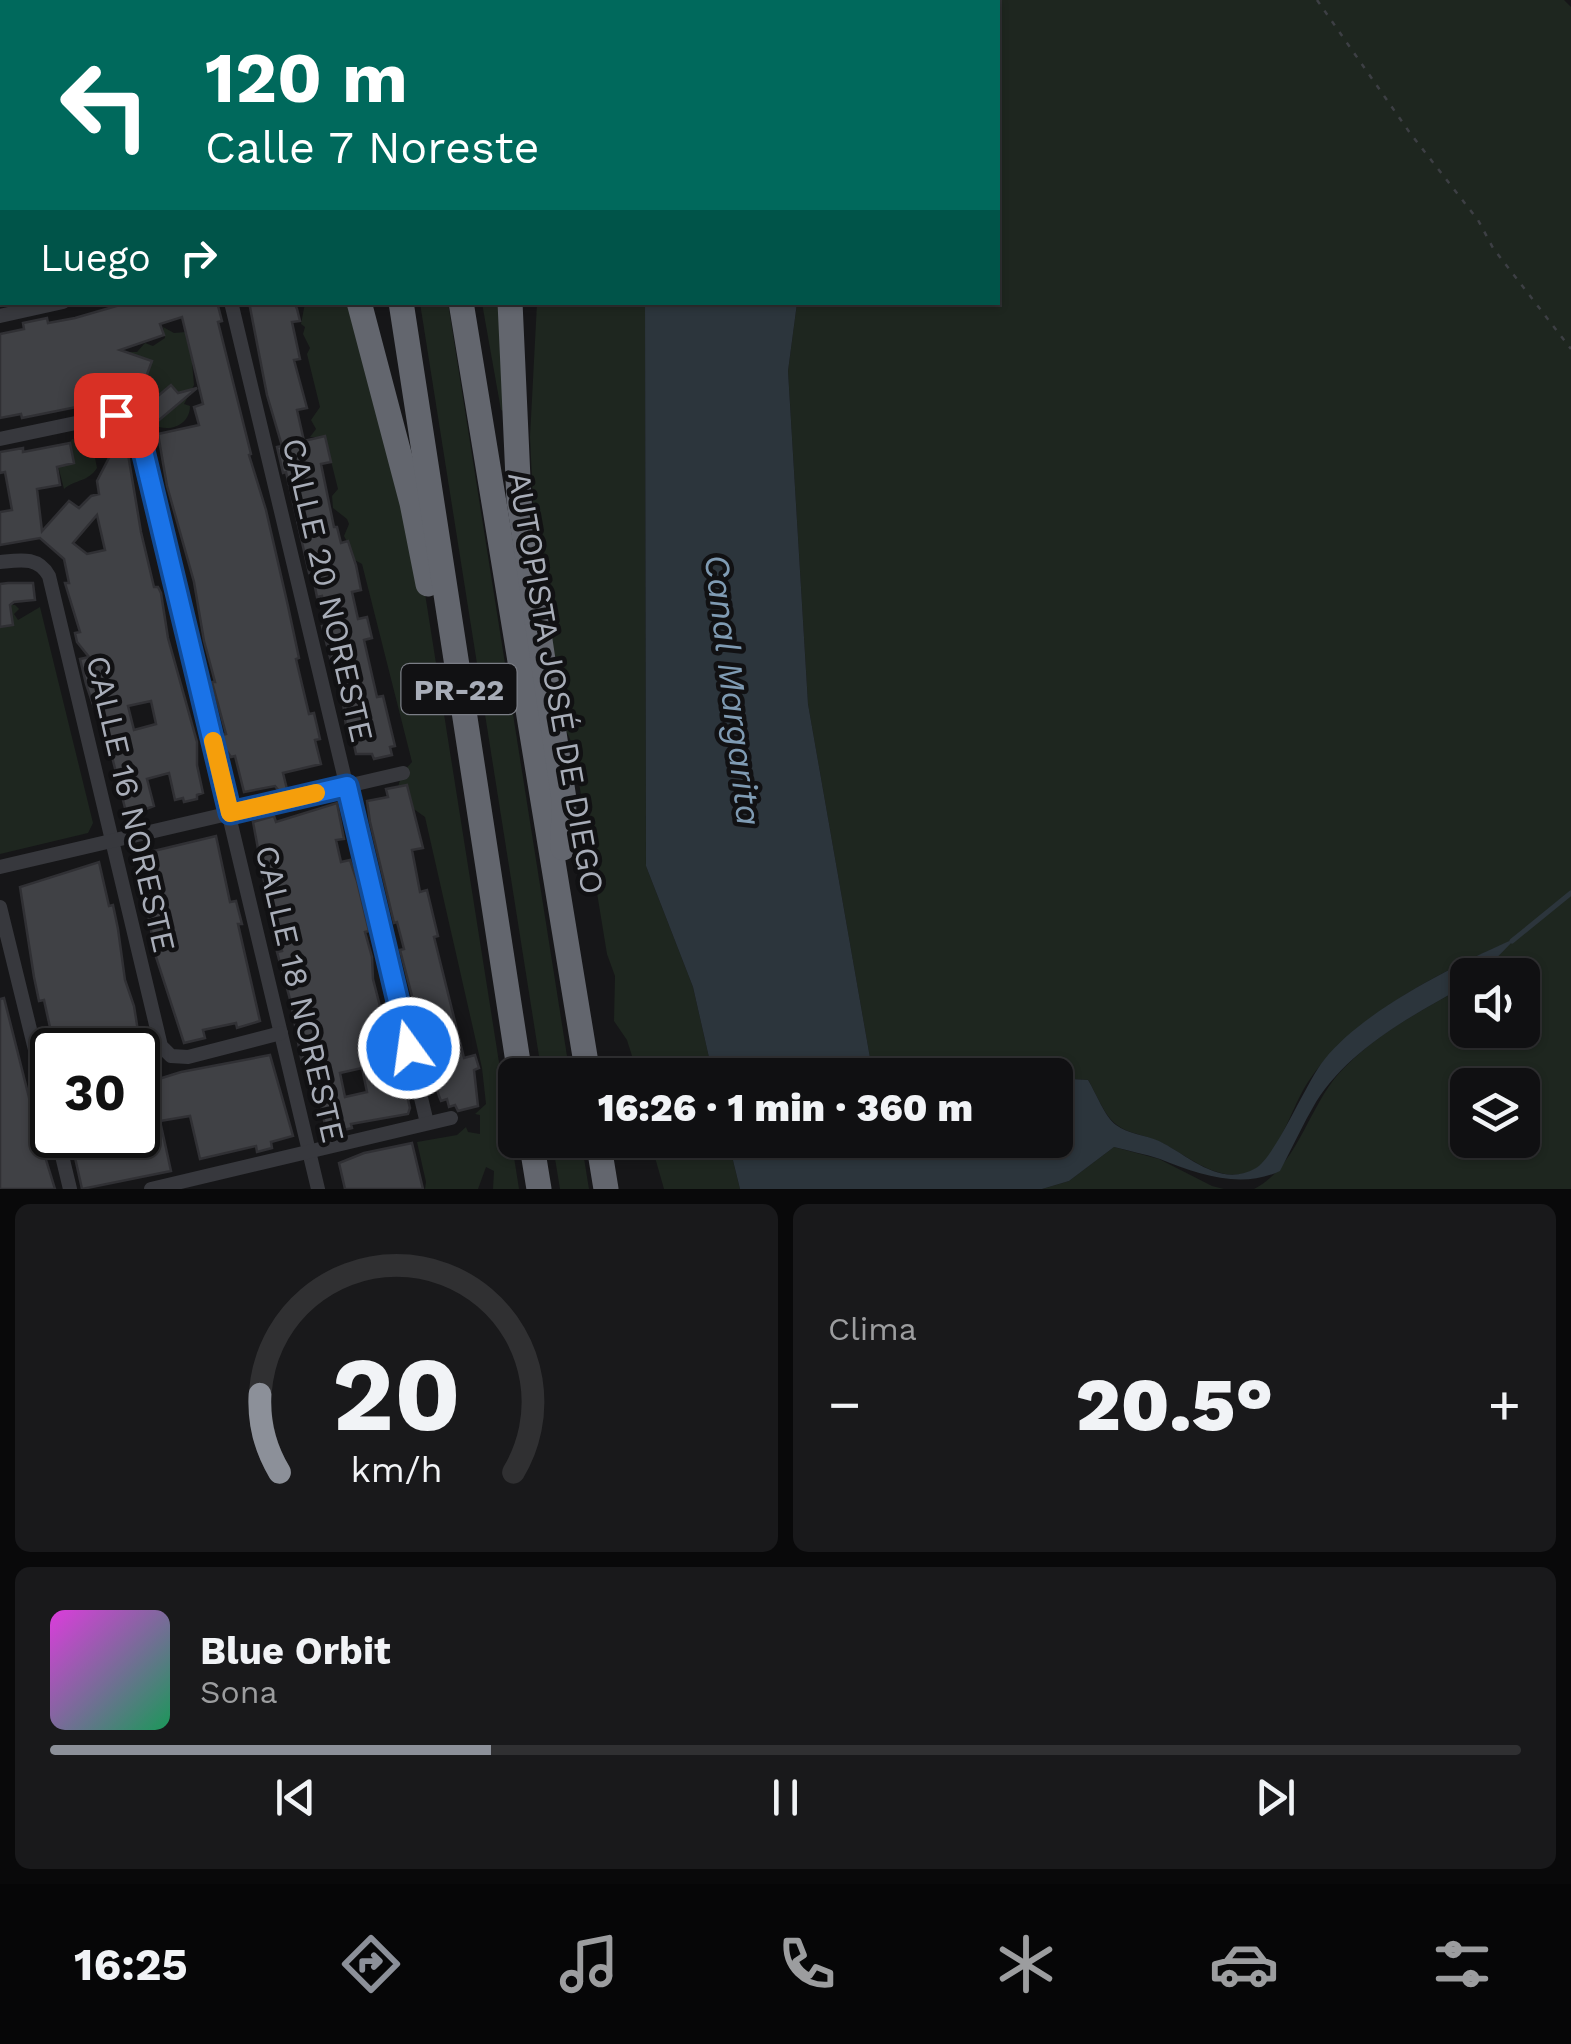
<!DOCTYPE html>
<html lang="es">
<head>
<meta charset="utf-8">
<style>
	body { margin:0; font-family:"Work Sans",sans-serif; background:#19191b; color:#f1f3f6; height:100vh; display:flex; flex-direction:column; font-size:38px; white-space:nowrap }
	* { box-sizing:border-box; margin:0 }
	p { font-size:32px; color:#9c9d9f }
	.icon { flex:none; width:55px; height:55px; fill:none; stroke:currentColor; stroke-width:2; stroke-linecap:round; stroke-linejoin:round }
	.map { position:relative; height:1189px; overflow:hidden }
	.sheet { display:flex; flex-direction:column; gap:15px; padding:15px; background:#09090a; flex:1 }
	.sheet>* { flex:none }
	.top-card { position:absolute; left:0px; top:0px; width:1000px; height:305px; box-shadow:0 2px 8px #0004,0 0 0 2px #303032; background:#00695c; color:#fff; overflow:hidden }
	.buttons { position:absolute; left:1450px; top:958px; display:grid; gap:20px }
	.buttons a { display:grid; place-items:center; width:90px; height:90px; border-radius:15px; background:#101012; box-shadow:0 2px 8px #0004,0 0 0 2px #303032; font-size:50px }
	.speed { position:absolute; left:30px; top:1028px; display:flex; gap:20px; font-size:50px; font-weight:700; text-align:center }
	.speed>* { display:grid; place-content:center; width:130px; height:130px; border-radius:50%; background:#101012; box-shadow:0 2px 8px #0004,0 0 0 2px #303032; line-height:1 }
	.speed .limit { border:5px solid #111; border-radius:15px; background:#fff; color:#111 }
	.pin { position:absolute; display:grid; place-items:center; width:85px; height:85px; color:#fff; margin:-42px; border-radius:20px; box-shadow:0 5px 15px #0006 }
	.me { position:absolute; width:110px; margin:-55px; rotate:346deg; stroke-linejoin:round; filter:drop-shadow(0 0 8px #0008) }
	.turn { display:flex; align-items:center; gap:35px; height:210px; padding:0 40px; font-size:45px }
	.turn .icon { width:130px; height:130px; stroke-width:2.5 }
	.turn b { display:block; font-size:70px; line-height:85px }
	.then { display:flex; align-items:center; height:95px; padding:0 40px; background:#0003; gap:20px; font-size:38px }
	.big { font-size:75px; font-weight:800; line-height:1.1 }
	.sheet .card { flex:1; display:flex; flex-direction:column; justify-content:center; gap:15px; min-width:0; padding:0 35px; border-radius:15px; background:#19191b }
	.sheet .dial { align-items:center; gap:0 }
	.dial svg { height:260px; overflow:visible; fill:none; stroke:#303032; stroke-width:7; stroke-linecap:round; text-anchor:middle }
	.dial text { fill:#f1f3f6; stroke:none }
	.song { display:flex; align-items:center; gap:30px }
	.cover { width:120px; height:120px; border-radius:15px; background:linear-gradient(135deg,hsl(300 70% 55%),hsl(150 70% 35%)) }
	.played { height:10px; border-radius:5px; background:linear-gradient(90deg,#8c9099 30%,#303032 30%) }
	.keys { display:flex; justify-content:space-around; direction:ltr }
	.heat { display:flex; justify-content:space-between; align-items:center; font-size:55px; direction:ltr }
	.sheet .tiles { flex:1; display:grid; gap:15px; grid-template-columns:1fr 1fr }
	.card:last-child { grid-column:span 2 }
	.trip { position:absolute; left:498px; top:1058px; width:575px; height:100px; border-radius:15px; background:#101012; box-shadow:0 2px 8px #0004,0 0 0 2px #303032; font-weight:800; line-height:100px; text-align:center }
	.tab-bar { display:flex; height:160px; justify-content:space-around; align-items:center; background:#060607; color:#9c9d9f }
	.tab-bar .icon { width:70px; height:70px }
	.tab-bar .selected { color:#8c9099 }
	.tab-bar b { font-size:45px; color:#f1f3f6 }
	.map>svg:first-child { display:block }
</style>
</head>
<body>
<div class="map">
<svg width="1571" height="1189" viewBox="0 0 1571 1189">
	<rect width="100%" height="100%" fill="#161618"/>
	<g fill="#1e261f" fill-rule="evenodd">
		<path d="M 840,0 L 1564,0 L 1571,7 L 1571,1189 L 1254,1189 C 1300,1165 1308,1103 1345,1067 C 1379,1032 1426,1008 1467,985 L 1468,1030 L 1522,1030 L 1522,975 L 1480,975 L 1513,940 C 1443,970 1350,1017 1308,1082 C 1292,1106 1280,1152 1257,1168 C 1223,1189 1188,1155 1160,1142 C 1147,1135 1128,1134 1117,1125 C 1105,1117 1096,1093 1088,1080 L 1055,1078 L 1055,1075 L 965,1072 L 961,1075 L 873,1075 L 808,704 L 788,371 L 797,303 L 998,302 L 998,2 L 840,2 ZM 1468,1085 L 1522,1085 L 1522,1140 L 1468,1140 Z"/>
		<polygon points="305,303 353,303 423,581 519,1189 493,1189 494,1171 486,1167 478,1189 425,1189 426,1182 417,1142 457,1135 466,1127 468,1132 480,1134 480,1115 475,1114 486,1104 482,1068 425,817 411,807 407,785 398,787 402,773 412,762 362,564 353,559 353,553 344,536 349,524 347,519 333,508 332,496 338,489 325,437 310,437 316,429 311,420 320,407 307,354 310,348 303,334 305,327 301,324"/>
		<polygon points="420,303 448,303 570,1075 542,1075"/>
		<polygon points="482,303 504,303 508,413 501,410"/>
		<polygon points="537,303 645,303 646,866 693,987 713,1075 638,1075 627,1040 614,1021 615,976 607,954 573,746 566,730 534,522 530,437"/>
		<path d="M 163,327 L 174,333 L 186,332 L 191,357 L 199,361 L 192,363 L 194,385 L 184,404 L 190,406 C 190,423 174,431 159,427 L 158,421 L 183,399 L 171,385 L 149,401 L 146,397 L 152,379 L 146,377 L 152,361 L 120,352 L 137,352 L 145,343 L 153,346 L 165,338 Z"/>
		<path d="M 72,439 L 81,440 L 87,452 L 95,458 L 97,468 C 88,482 76,479 64,489 L 55,454 L 59,466 L 73,463 L 70,443 Z"/>
		<polygon points="10,605 15,605 19,609 14,614 18,620 40,607 93,823 88,833 0,854 0,627 12,625"/>
		<polygon points="552,1140 581,1140 589,1189 560,1189"/>
		<polygon points="650,1140 728,1140 740,1189 664,1189"/>
		<polygon points="1114,1147 1159,1159 1212,1186 1224,1189 1042,1189 1069,1181"/>
	</g>
	<g fill="#2c353c">
		<polygon points="645,303 797,303 788,371 808,704 873,1075 713,1075 693,987 646,866"/>
		<path d="M 1516,938 L 1480,975 L 1468,975 L 1467,985 C 1413,1015 1350,1048 1316,1102 C 1303,1124 1292,1148 1280,1171 C 1241,1189 1200,1175 1160,1159 C 1145,1154 1129,1151 1114,1147 L 1069,1181 L 1042,1189 L 740,1189 L 728,1140 L 1055,1140 L 1055,1078 L 1088,1080 C 1096,1093 1105,1117 1116,1125 C 1128,1134 1146,1135 1159,1141 C 1188,1155 1221,1189 1256,1168 C 1276,1156 1305,1084 1324,1060 C 1363,1010 1459,963 1516,938 Z"/>
	</g>
	<g fill="none" stroke-linecap="round" stroke-linejoin="round">
		<polyline stroke="#2c353c" stroke-width="5" points="1512,941 1571,893"/>
	</g>
	<g fill="#404145" stroke="#303034" stroke-width="2.5" fill-rule="evenodd">
		<polygon points="130,302 217,302 222,321 218,322 251,454 249,455 266,510 288,606 299,658 296,659 309,714 314,713 320,739 315,740 321,764 283,773 287,789 279,791 275,786 244,792 235,756 231,757 226,750 222,735 226,734 212,682 215,682 204,641 194,582 167,486 158,434 199,425 194,407 203,404 182,317 160,324 164,335 120,350 152,361 146,377 152,379 141,402 126,397 22,418 21,414 0,418 0,334 24,329 23,323 47,318 48,323 75,318"/>
		<polygon points="249,302 294,302 297,309 300,321 292,322 300,359 294,360 307,408 297,410 304,441 325,436 331,462 321,464 334,527 337,527 341,543 348,541 356,565 361,590 352,592 358,619 367,617 372,638 364,640 377,697 383,696 395,746 390,747 392,755 374,759 372,754 356,754 350,725 346,726 339,672 334,673 322,626 328,625 322,596 317,597 312,572 309,573 286,472 283,473 277,447 282,446 267,395"/>
		<polygon points="171,385 178,393 197,388 158,421 146,406"/>
		<path d="M 70,443 L 74,463 L 57,467 L 60,485 L 37,489 L 42,531 L 69,501 L 79,508 L 91,496 L 99,494 L 97,481 L 112,452 L 127,448 L 141,532 L 154,587 L 158,587 L 161,593 L 168,638 L 197,742 L 197,765 L 203,793 L 197,795 L 197,799 L 184,802 L 183,798 L 175,800 L 169,773 L 147,779 L 154,806 L 133,814 L 132,810 L 126,812 L 106,733 L 103,734 L 86,684 L 80,659 L 89,657 L 77,642 L 75,633 L 80,632 L 65,583 L 69,583 L 64,559 L 40,538 L 0,545 L 0,512 L 12,510 L 5,472 L 0,473 L 0,452 L 23,448 L 23,452 ZM 97,515 L 105,550 L 87,554 L 73,543 ZM 151,701 L 156,724 L 134,730 L 128,706 Z"/>
		<polygon points="8,583 33,583 35,600 14,602 10,605 13,625 0,627 0,584"/>
		<polygon points="407,785 423,848 412,850 420,892 427,890 438,936 434,937 464,1058 475,1055 479,1068 474,1070 478,1106 458,1111 455,1105 449,1107 447,1099 441,1101 439,1096 420,1027 424,1025 418,999 413,1000 400,950 404,949 397,922 394,923 370,822 367,801 388,797 386,789"/>
		<path d="M 337,803 L 344,839 L 336,840 L 341,862 L 350,860 L 357,881 L 369,931 L 365,932 L 372,957 L 373,979 L 381,1010 L 385,1009 L 390,1033 L 387,1034 L 397,1077 L 402,1075 L 410,1108 L 408,1114 L 351,1124 L 352,1128 L 327,1134 L 315,1079 L 306,1081 L 300,1053 L 291,1003 L 277,952 L 282,951 L 267,897 L 253,822 L 274,816 L 276,822 ZM 362,1068 L 367,1092 L 345,1097 L 340,1073 Z"/>
		<polygon points="216,836 230,902 236,901 242,924 238,924 260,1021 237,1028 236,1023 203,1030 205,1038 184,1043 156,957 137,855"/>
		<polygon points="99,862 109,906 113,905 118,929 125,980 134,1006 141,1050 55,1050 44,1000 39,1001 34,977 20,887"/>
		<polygon points="4,998 39,1137 55,1189 0,1189 0,999"/>
		<polygon points="138,1050 160,1064 149,1082 181,1072 270,1055 293,1136 271,1142 272,1148 257,1152 256,1146 200,1159 190,1116 160,1121 171,1171 82,1189 70,1135 138,1135"/>
		<polygon points="412,1143 423,1189 345,1189 339,1163 364,1153"/>
	</g>
	<g fill="none" stroke-linecap="round" stroke-linejoin="round">
		<polyline stroke="#3d3f44" stroke-width="2.5" stroke-dasharray="5 8" stroke-linecap="butt" points="1317,0 1410,133 1478,220 1493,248 1571,349"/>
		<g stroke="#37383d" stroke-width="14">
			<polyline points="70,2 77,0"/>
			<polyline points="0,24 2,23"/>
			<polyline points="231,302 427,1123"/>
			<polyline points="0,316 63,302"/>
			<polyline points="0,439 109,416 125,418 137,430 318,1189"/>
			<path d="M 0,562 C 20,560 38,556 49,576 L 161,1046 L 171,1056 L 188,1057 L 281,1033"/>
			<polyline points="0,867 403,773"/>
			<polyline points="0,907 52,1119"/>
			<polyline points="57,1135 70,1189"/>
			<polyline points="151,1189 451,1118"/>
		</g>
		<g stroke="#45474d" stroke-width="20">
			<polyline points="0,153 2,152"/>
			<polyline points="0,185 2,185"/>
		</g>
		<g stroke="#63666e" stroke-width="25">
			<polyline points="280,0 280,2"/>
			<polyline points="377,2 377,0"/>
			<polyline points="437,2 437,0"/>
			<polyline points="523,2 523,0"/>
			<polyline points="359,302 412,503 428,584"/>
			<polyline points="401,302 520,1075"/>
			<polyline points="461,302 588,1075"/>
			<polyline points="510,302 519,501 564,799 563,848"/>
			<polyline points="531,1140 539,1189"/>
			<polyline points="598,1140 606,1189"/>
		</g>
	</g>
	<g fill="none" stroke-linecap="round" stroke-linejoin="round">
		<g stroke="#114b97" stroke-width="25">
			<polyline id="route" points="116,415 132,422 140,438 230,813 347,786 409,1048"/>
		</g>
		<use href="#route" stroke="#1a73e8" stroke-width="18"/>
		<polyline stroke="#f59e0b" stroke-width="18" points="213,741 230,813 316,793"/>
	</g>
	<g text-anchor="middle" dominant-baseline="central" stroke-width="9" stroke-linejoin="round" paint-order="stroke">
		<rect fill="#111113" stroke="#7b7e86" stroke-width="2.5" x="401.5" y="664" width="115" height="50" rx="8"/>
		<g font-size="30" font-weight="bold" fill="#a8adb8">
			<text x="459" y="689">PR-22</text>
		</g>
		<g font-size="32" fill="#a8adb8" stroke="#111113">
			<text transform="translate(328 590) rotate(77)">CALLE 20 NORESTE</text>
			<text transform="translate(556 683) rotate(80)">AUTOPISTA JOSÉ DE DIEGO</text>
			<text transform="translate(131 804) rotate(77)">CALLE 16 NORESTE</text>
			<text transform="translate(300 994) rotate(77)">CALLE 18 NORESTE</text>
		</g>
		<g font-size="35" font-style="italic" fill="#7f9bb3" stroke="#111113">
			<text transform="translate(733 690) rotate(83)">Canal Margarita</text>
		</g>
	</g>
</svg>
<div class="buttons">
<a><svg class="icon" aria-label="sound" viewBox="0 0 24 24"><path d="M4 9h4l5-4v14l-5-4H4zM17 9q2 3 0 6"/></svg></a>
<a><svg class="icon" aria-label="layers" viewBox="0 0 24 24"><path d="M12 4l9 5-9 5-9-5zM3 14l9 5 9-5"/></svg></a>
</div>
<div class="speed"><div class="limit">30</div></div>
<div class="pin" style="left:116px;top:415px;background:#d93025"><svg class="icon" aria-label="arrive" viewBox="0 0 24 24"><path d="M6 21V4h12l-3 4 3 4H6"/></svg></div>
<svg class="me" style="left:409px;top:1048px" viewBox="-20 -20 40 40"><circle r="17" fill="#1a73e8" stroke="#fff" stroke-width="3"/><path d="M0-11L8 9 0 5-8 9z" fill="#fff"/></svg>
<div class="trip">16:26 · 1 min · 360 m</div>
<div class="top-card">
<div class="turn"><svg class="icon" aria-label="left" viewBox="0 0 24 24"><path d="M17 20v-9H6M10 6l-5 5 5 5"/></svg><div><b>120 m</b>Calle 7 Noreste</div></div>
<div class="then">Luego<svg class="icon" aria-label="right" viewBox="0 0 24 24"><path d="M7 20v-9h11M14 6l5 5-5 5"/></svg></div>
</div>
</div>
<section class="sheet">
<div class="tiles">
<div class="card dial"><svg viewBox="0 0 100 80">
<path d="M14 69A42 42 0 1 1 86 69"/>
<path d="M14 69A42 42 0 0 1 8 45" stroke="#8c9099"/>
<text x="50" y="56" font-size="32" font-weight="700">20</text>
<text x="50" y="72" font-size="11">km/h</text>
</svg></div>
<div class="card"><p>Clima</p>
<div class="heat"><a>−</a><b class="big">20.5°</b><a>+</a></div>
</div>
<div class="card">
<div class="song"><i class="cover"></i><div><b>Blue Orbit</b><p>Sona</p></div></div>
<div class="played"></div>
<div class="keys"><svg class="icon" aria-label="previous" viewBox="0 0 24 24"><path d="M18 5L8 12l10 7zM5 5v14"/></svg><svg class="icon" aria-label="pause" viewBox="0 0 24 24"><path d="M8 5v14M16 5v14"/></svg><svg class="icon" aria-label="next" viewBox="0 0 24 24"><path d="M6 5l10 7-10 7zM19 5v14"/></svg></div>
</div>
</div>
</section>
<nav class="tab-bar">
<b>16:25</b>
<svg class="icon selected" aria-label="directions" viewBox="0 0 24 24"><path d="M12 3l9 9-9 9-9-9zM9 14v-3h6M13 9l2 2-2 2"/></svg>
<svg class="icon" aria-label="music" viewBox="0 0 24 24"><path d="M9 18V5l10-2v13"/><circle cx="6" cy="18" r="3"/><circle cx="16" cy="16" r="3"/></svg>
<svg class="icon" aria-label="phone" viewBox="0 0 24 24"><path d="M5 4h4l2 5-3 2q2 4 5 5l2-3 5 2v4C11 20 4 13 5 4z"/></svg>
<svg class="icon" aria-label="climate" viewBox="0 0 24 24"><path d="M12 3v18M4 7l16 10M4 17L20 7"/></svg>
<svg class="icon" aria-label="car" viewBox="0 0 24 24"><path d="M5 17H2v-5l4-1 3-4h7l3 4 3 1v5h-3M9 17h6M6 11h13"/><circle cx="7" cy="17" r="2"/><circle cx="17" cy="17" r="2"/></svg>
<svg class="icon" aria-label="filters" viewBox="0 0 24 24"><path d="M4 7h16M4 17h16"/><circle cx="9" cy="7" r="2"/><circle cx="15" cy="17" r="2"/></svg>
</nav>
</body>
</html>
